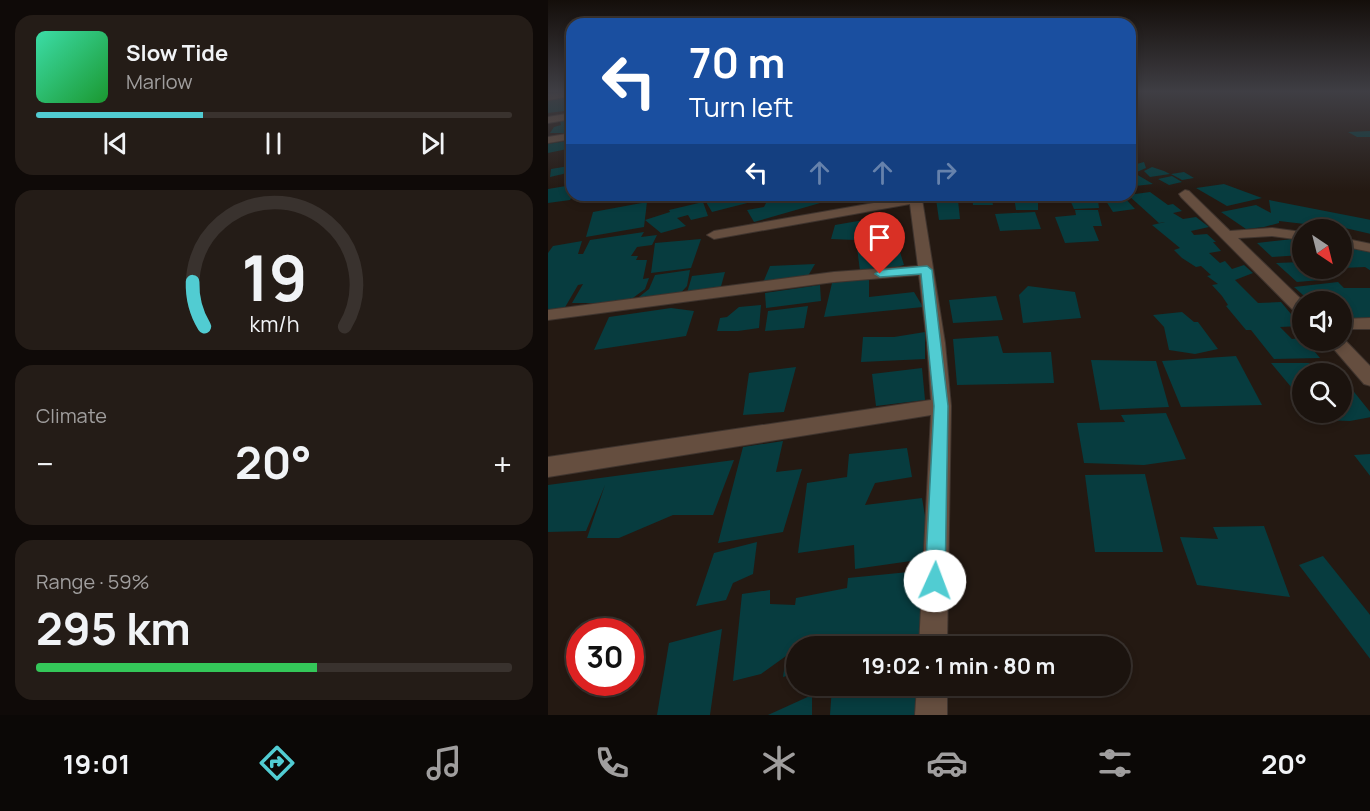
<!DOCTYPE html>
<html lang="en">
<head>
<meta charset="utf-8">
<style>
	body { margin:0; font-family:Manrope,sans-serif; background:#241c17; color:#f1f3f6; height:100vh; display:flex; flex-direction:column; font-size:22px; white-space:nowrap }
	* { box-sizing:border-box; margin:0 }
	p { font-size:20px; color:#a09e9e }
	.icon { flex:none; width:33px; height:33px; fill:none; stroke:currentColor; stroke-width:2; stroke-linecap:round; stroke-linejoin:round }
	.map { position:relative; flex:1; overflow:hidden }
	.drawer { display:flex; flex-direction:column; gap:15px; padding:15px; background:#0f0a08; width:548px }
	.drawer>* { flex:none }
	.banner { position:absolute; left:18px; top:18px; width:570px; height:183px; border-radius:18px; box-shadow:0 3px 9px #0003,0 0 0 2px #39322e; background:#1a4fa0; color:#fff; overflow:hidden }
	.needle { width:39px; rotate:145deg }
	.controls { position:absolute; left:744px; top:219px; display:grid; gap:12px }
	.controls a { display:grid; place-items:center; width:60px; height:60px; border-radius:50%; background:#1b130e; box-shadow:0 3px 9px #0003,0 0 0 2px #39322e; font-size:30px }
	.speed { position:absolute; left:18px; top:618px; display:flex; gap:12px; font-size:30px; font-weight:700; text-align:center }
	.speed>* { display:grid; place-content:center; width:78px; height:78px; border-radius:50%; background:#1b130e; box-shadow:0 3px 9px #0003,0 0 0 2px #39322e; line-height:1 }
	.speed .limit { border:9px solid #d22; background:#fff; color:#111 }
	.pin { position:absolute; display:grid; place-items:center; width:51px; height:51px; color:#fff; margin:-62px -26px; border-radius:50% 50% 50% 0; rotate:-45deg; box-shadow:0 0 6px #0007 }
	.pin .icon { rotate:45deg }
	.me { position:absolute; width:66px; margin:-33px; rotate:2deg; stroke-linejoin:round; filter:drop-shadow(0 0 4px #0008) }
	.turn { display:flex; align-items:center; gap:21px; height:126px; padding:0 24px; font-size:27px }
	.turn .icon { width:78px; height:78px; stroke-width:2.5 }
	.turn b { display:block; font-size:42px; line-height:51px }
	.lanes { display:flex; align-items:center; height:57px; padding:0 24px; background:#0003; justify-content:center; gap:30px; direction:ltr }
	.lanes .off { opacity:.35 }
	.big { font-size:45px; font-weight:700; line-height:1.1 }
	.drawer .tile { flex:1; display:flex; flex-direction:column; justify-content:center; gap:9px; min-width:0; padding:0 21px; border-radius:18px; background:#241c17 }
	.drawer .dial { align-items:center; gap:0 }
	.dial svg { height:156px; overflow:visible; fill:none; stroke:#39322e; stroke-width:7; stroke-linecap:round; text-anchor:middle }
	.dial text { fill:#f1f3f6; stroke:none }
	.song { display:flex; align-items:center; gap:18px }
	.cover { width:72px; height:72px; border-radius:9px; background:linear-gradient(135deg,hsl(160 70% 55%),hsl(130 70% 35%)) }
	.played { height:6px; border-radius:3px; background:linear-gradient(90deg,#51ccd2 35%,#39322e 35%) }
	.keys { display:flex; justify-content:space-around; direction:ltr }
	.heat { display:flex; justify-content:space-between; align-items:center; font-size:33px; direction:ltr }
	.charge { height:9px; border-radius:4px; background:linear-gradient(90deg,#34c759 59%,#39322e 0) }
	.trip { position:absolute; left:238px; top:636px; width:345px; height:60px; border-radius:30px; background:#1b130e; box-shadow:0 3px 9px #0003,0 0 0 2px #39322e; font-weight:700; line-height:60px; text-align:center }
	.menu { display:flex; height:96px; justify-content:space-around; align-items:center; background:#0b0806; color:#a09e9e }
	.menu .icon { width:42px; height:42px }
	.menu .selected { color:#51ccd2 }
	.menu b { font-size:27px; color:#f1f3f6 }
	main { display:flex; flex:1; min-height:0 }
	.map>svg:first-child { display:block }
</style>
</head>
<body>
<main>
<section class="drawer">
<div class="tile">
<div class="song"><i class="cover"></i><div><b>Slow Tide</b><p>Marlow</p></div></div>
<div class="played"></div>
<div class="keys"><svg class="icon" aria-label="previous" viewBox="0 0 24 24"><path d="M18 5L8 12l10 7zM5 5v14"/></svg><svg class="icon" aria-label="pause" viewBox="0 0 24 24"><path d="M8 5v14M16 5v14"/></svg><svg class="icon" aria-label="next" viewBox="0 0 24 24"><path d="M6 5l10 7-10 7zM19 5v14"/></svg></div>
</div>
<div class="tile dial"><svg viewBox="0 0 100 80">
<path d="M14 69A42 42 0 1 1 86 69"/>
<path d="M14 69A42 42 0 0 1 8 46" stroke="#51ccd2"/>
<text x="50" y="56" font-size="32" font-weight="700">19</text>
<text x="50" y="72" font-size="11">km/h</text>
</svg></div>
<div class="tile"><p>Climate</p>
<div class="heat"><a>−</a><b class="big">20°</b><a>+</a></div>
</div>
<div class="tile"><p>Range · 59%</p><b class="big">295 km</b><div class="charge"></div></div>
</section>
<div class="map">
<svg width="823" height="715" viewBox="0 0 823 715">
	<rect width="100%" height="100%" fill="#241912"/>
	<g fill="#073c3f">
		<polygon points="24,97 24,110 0,113 0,98 5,98 5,100"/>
		<polygon points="24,117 24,133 2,133 6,127 13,125 12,121 2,123 3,120"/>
		<polygon points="823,131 823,137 809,137 800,132"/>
		<polygon points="19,141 24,141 24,148 0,153 0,144"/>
		<polygon points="596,162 598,168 582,175 582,168 585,165"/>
		<polygon points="21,166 24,169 15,174 2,177 3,169"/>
		<polygon points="604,167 616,171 622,174 602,177 596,171"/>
		<polygon points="636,172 646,178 634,180 623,174"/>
		<polygon points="588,174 605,184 587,186 582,182 582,175"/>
		<polygon points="624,176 634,182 621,185 610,179"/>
		<polygon points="676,184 714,198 679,206 648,188"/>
		<polygon points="24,185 25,195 22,200 0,203 0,189"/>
		<polygon points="602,192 620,205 625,204 634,211 625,213 635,219 648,217 661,227 643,231 646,235 659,234 668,242 665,242 673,251 661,253 672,263 677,261 684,269 696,265 705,273 687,280 710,303 733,302 753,326 732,327 744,339 754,338 754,340 757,340 772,358 726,359 703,330 698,330 678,306 680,305 674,296 664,285 670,284 659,276 663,275 653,266 648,267 634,258 626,250 632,248 604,225 617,222 611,223 580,195"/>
		<polygon points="153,195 176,195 176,196 156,201"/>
		<polygon points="185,195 221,195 223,197 164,212 158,202"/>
		<polygon points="261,195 281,195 286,199 206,222 199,210 216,207 218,203"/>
		<polygon points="424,195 443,195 445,205 425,205"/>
		<polygon points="491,195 519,195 521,202 495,203"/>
		<polygon points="37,196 76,195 77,196 38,203"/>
		<polygon points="575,196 587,209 565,212 556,198"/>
		<polygon points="466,197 490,199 490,210 468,210"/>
		<polygon points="388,199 410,200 412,219 391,220"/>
		<polygon points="522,200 550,200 551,208 526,209"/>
		<polygon points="721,200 823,220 823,234 784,225 782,227 731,221 731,223 716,227 698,229 673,212 708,205 723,213"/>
		<polygon points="99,202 96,227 38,237 45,212"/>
		<polygon points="155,202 160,216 143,220 140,215 129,218 138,226 113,233 97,220 122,212 121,210"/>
		<polygon points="527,210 550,210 554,226 545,226 551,241 517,243 507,217 528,215"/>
		<polygon points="487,212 493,229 452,231 447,214"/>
		<polygon points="310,221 324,221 326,236 337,234 340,251 351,249 356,265 338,270 312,271 308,240 283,239 287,225"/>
		<polygon points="96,232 93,237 109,235 104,245 89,247 83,256 90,256 88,260 99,260 95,279 101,278 97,289 78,303 24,303 35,284 30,285 16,309 0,313 0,253 5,246 34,241 30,254 35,254 42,240"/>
		<polygon points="754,238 754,255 724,257 709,243"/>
		<polygon points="153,239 143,268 103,273 107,243"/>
		<polygon points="798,248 823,251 823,271 817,267 794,268 794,250 801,250"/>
		<polygon points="754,262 754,268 775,268 785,279 749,282 728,263"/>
		<polygon points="267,264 257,281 214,285 222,266"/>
		<polygon points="142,270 139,286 128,298 86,301 101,289 107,275"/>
		<polygon points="177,272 172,290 138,296 144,276"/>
		<polygon points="321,278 321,297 366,292 375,307 276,317 284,283"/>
		<polygon points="790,282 796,288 823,288 823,318 794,319 794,302 763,302 746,287"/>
		<polygon points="272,285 273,301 218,308 217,293"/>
		<polygon points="480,286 527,292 533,318 475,323 471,295"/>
		<polygon points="448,296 455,320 405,323 401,300"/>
		<polygon points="213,305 211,328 190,331 169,331 172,318 179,317 191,307"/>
		<polygon points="260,306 256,328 217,331 220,311"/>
		<polygon points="123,308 146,311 138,336 46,350 61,317"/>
		<polygon points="634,312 646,322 650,322 670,349 647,354 621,350 616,327 605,315"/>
		<polygon points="377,332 377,359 313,362 315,337 346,337"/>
		<polygon points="450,336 455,353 503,352 506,383 409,385 405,339"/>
		<polygon points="688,356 714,405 633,407 614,361"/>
		<polygon points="543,360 608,361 621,407 552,410"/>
		<polygon points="723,363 761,363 772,374 754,374 754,400"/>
		<polygon points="248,367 236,412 195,415 201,373"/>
		<polygon points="374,368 377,400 328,406 324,374"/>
		<polygon points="794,377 823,413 823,417 802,421 775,420 768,412 794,412"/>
		<polygon points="618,413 638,459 596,465 536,463 529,423 577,422 573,415"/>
		<polygon points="235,441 228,472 254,469 235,532 170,543 195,447"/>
		<polygon points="359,448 364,477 327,483 317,505 374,498 384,558 307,569 306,545 250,553 259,483 299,477 301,454"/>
		<polygon points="823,454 823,477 806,455"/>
		<polygon points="186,460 165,515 125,515 71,538 39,538 57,485 38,531 0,532 0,485"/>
		<polygon points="597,474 615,552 547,552 537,475"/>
		<polygon points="716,526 742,597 649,585 632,537 670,539 665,527"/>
		<polygon points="209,542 205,574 185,583 178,600 148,606 166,553"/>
		<polygon points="775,556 823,616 823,660 751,565"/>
		<polygon points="381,570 382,646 249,646 249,673 235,677 238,656 213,674 185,681 194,594 222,590 222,604 247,605 248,598 299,588 300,578"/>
		<polygon points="174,629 162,715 109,715 121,643"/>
		<polygon points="294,686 371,686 369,715 282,715 284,687"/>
		<polygon points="264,695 264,715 220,715"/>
	</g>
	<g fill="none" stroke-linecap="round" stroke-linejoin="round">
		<g stroke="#3f342e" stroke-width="2">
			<g id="minor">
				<polygon points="24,92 24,96 0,100 0,94"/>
				<polygon points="24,113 24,119 0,123 0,117"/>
				<polygon points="24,133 24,139 0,143 0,137"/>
				<polygon points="637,190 641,191 682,231 724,228 754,232 754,240 724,236 690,238 756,302 754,314 748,313 633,197 631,194"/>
				<polygon points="359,195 371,195 374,199 397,343 403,406 399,646 371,646 383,415 0,477 0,457 383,400 379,343 371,275 286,282 0,320 0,310 286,272 370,266 362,204 166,239 159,235 166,231 360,197"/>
				<polygon points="794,238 823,244 823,252 794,246"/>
				<polygon points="823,318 823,329 794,329 794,319"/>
				<polygon points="794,337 823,367 823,386 816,384 778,340 794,340"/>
				<polygon points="369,686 399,686 399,715 367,715"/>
			</g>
		</g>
		<use href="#minor" fill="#654e3f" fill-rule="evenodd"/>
	</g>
	<linearGradient id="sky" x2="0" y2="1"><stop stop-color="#140e0a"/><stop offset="0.48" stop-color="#3f3e44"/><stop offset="1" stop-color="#3f3e44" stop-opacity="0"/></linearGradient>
	<rect width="823" height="191" fill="url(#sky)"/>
	<polygon fill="#51ccd2" stroke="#358588" stroke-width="1.5" points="379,266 384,270 400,406 397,581 394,588 387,591 380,588 377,581 386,406 373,274 332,277 327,274 332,270"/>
</svg>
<div class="controls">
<a><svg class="needle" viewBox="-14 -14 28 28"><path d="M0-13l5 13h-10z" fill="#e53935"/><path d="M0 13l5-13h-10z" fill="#a09e9e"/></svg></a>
<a><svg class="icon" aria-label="sound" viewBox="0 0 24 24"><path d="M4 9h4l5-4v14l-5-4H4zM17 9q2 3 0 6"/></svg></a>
<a><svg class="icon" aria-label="search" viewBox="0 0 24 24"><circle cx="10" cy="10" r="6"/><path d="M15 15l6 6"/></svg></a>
</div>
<div class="speed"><div class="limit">30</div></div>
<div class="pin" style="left:332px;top:274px;background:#d93025"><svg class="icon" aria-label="arrive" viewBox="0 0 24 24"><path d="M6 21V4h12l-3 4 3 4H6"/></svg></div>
<svg class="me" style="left:387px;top:581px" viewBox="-20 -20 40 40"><circle r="19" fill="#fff"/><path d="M0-13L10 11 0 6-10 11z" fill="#51ccd2"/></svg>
<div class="trip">19:02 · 1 min · 80 m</div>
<div class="banner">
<div class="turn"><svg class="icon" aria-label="left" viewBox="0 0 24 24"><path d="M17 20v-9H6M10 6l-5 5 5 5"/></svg><div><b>70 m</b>Turn left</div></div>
<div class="lanes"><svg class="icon" aria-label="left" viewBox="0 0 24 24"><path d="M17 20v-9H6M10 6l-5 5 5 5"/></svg><svg class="icon off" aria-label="ahead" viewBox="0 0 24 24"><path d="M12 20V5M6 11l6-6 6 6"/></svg><svg class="icon off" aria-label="ahead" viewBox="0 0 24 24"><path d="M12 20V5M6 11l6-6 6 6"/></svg><svg class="icon off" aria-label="right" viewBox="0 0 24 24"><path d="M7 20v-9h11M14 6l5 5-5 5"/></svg></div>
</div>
</div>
</main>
<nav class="menu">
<b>19:01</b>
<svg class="icon selected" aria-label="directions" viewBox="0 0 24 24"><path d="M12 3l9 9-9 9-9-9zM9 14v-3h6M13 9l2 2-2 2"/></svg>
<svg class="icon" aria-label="music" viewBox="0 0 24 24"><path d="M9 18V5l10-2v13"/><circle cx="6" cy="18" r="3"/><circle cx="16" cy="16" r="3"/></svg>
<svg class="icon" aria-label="phone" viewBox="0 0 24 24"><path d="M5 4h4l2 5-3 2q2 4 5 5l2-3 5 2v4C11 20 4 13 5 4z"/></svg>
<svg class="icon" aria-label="climate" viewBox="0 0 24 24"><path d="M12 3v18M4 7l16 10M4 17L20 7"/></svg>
<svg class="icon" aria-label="car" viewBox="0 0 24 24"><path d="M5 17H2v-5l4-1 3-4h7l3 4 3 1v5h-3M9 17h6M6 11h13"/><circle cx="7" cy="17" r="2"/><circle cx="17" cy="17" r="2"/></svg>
<svg class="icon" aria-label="filters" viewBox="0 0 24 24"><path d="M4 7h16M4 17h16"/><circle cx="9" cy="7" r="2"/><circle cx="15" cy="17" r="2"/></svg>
<b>20°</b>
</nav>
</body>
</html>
